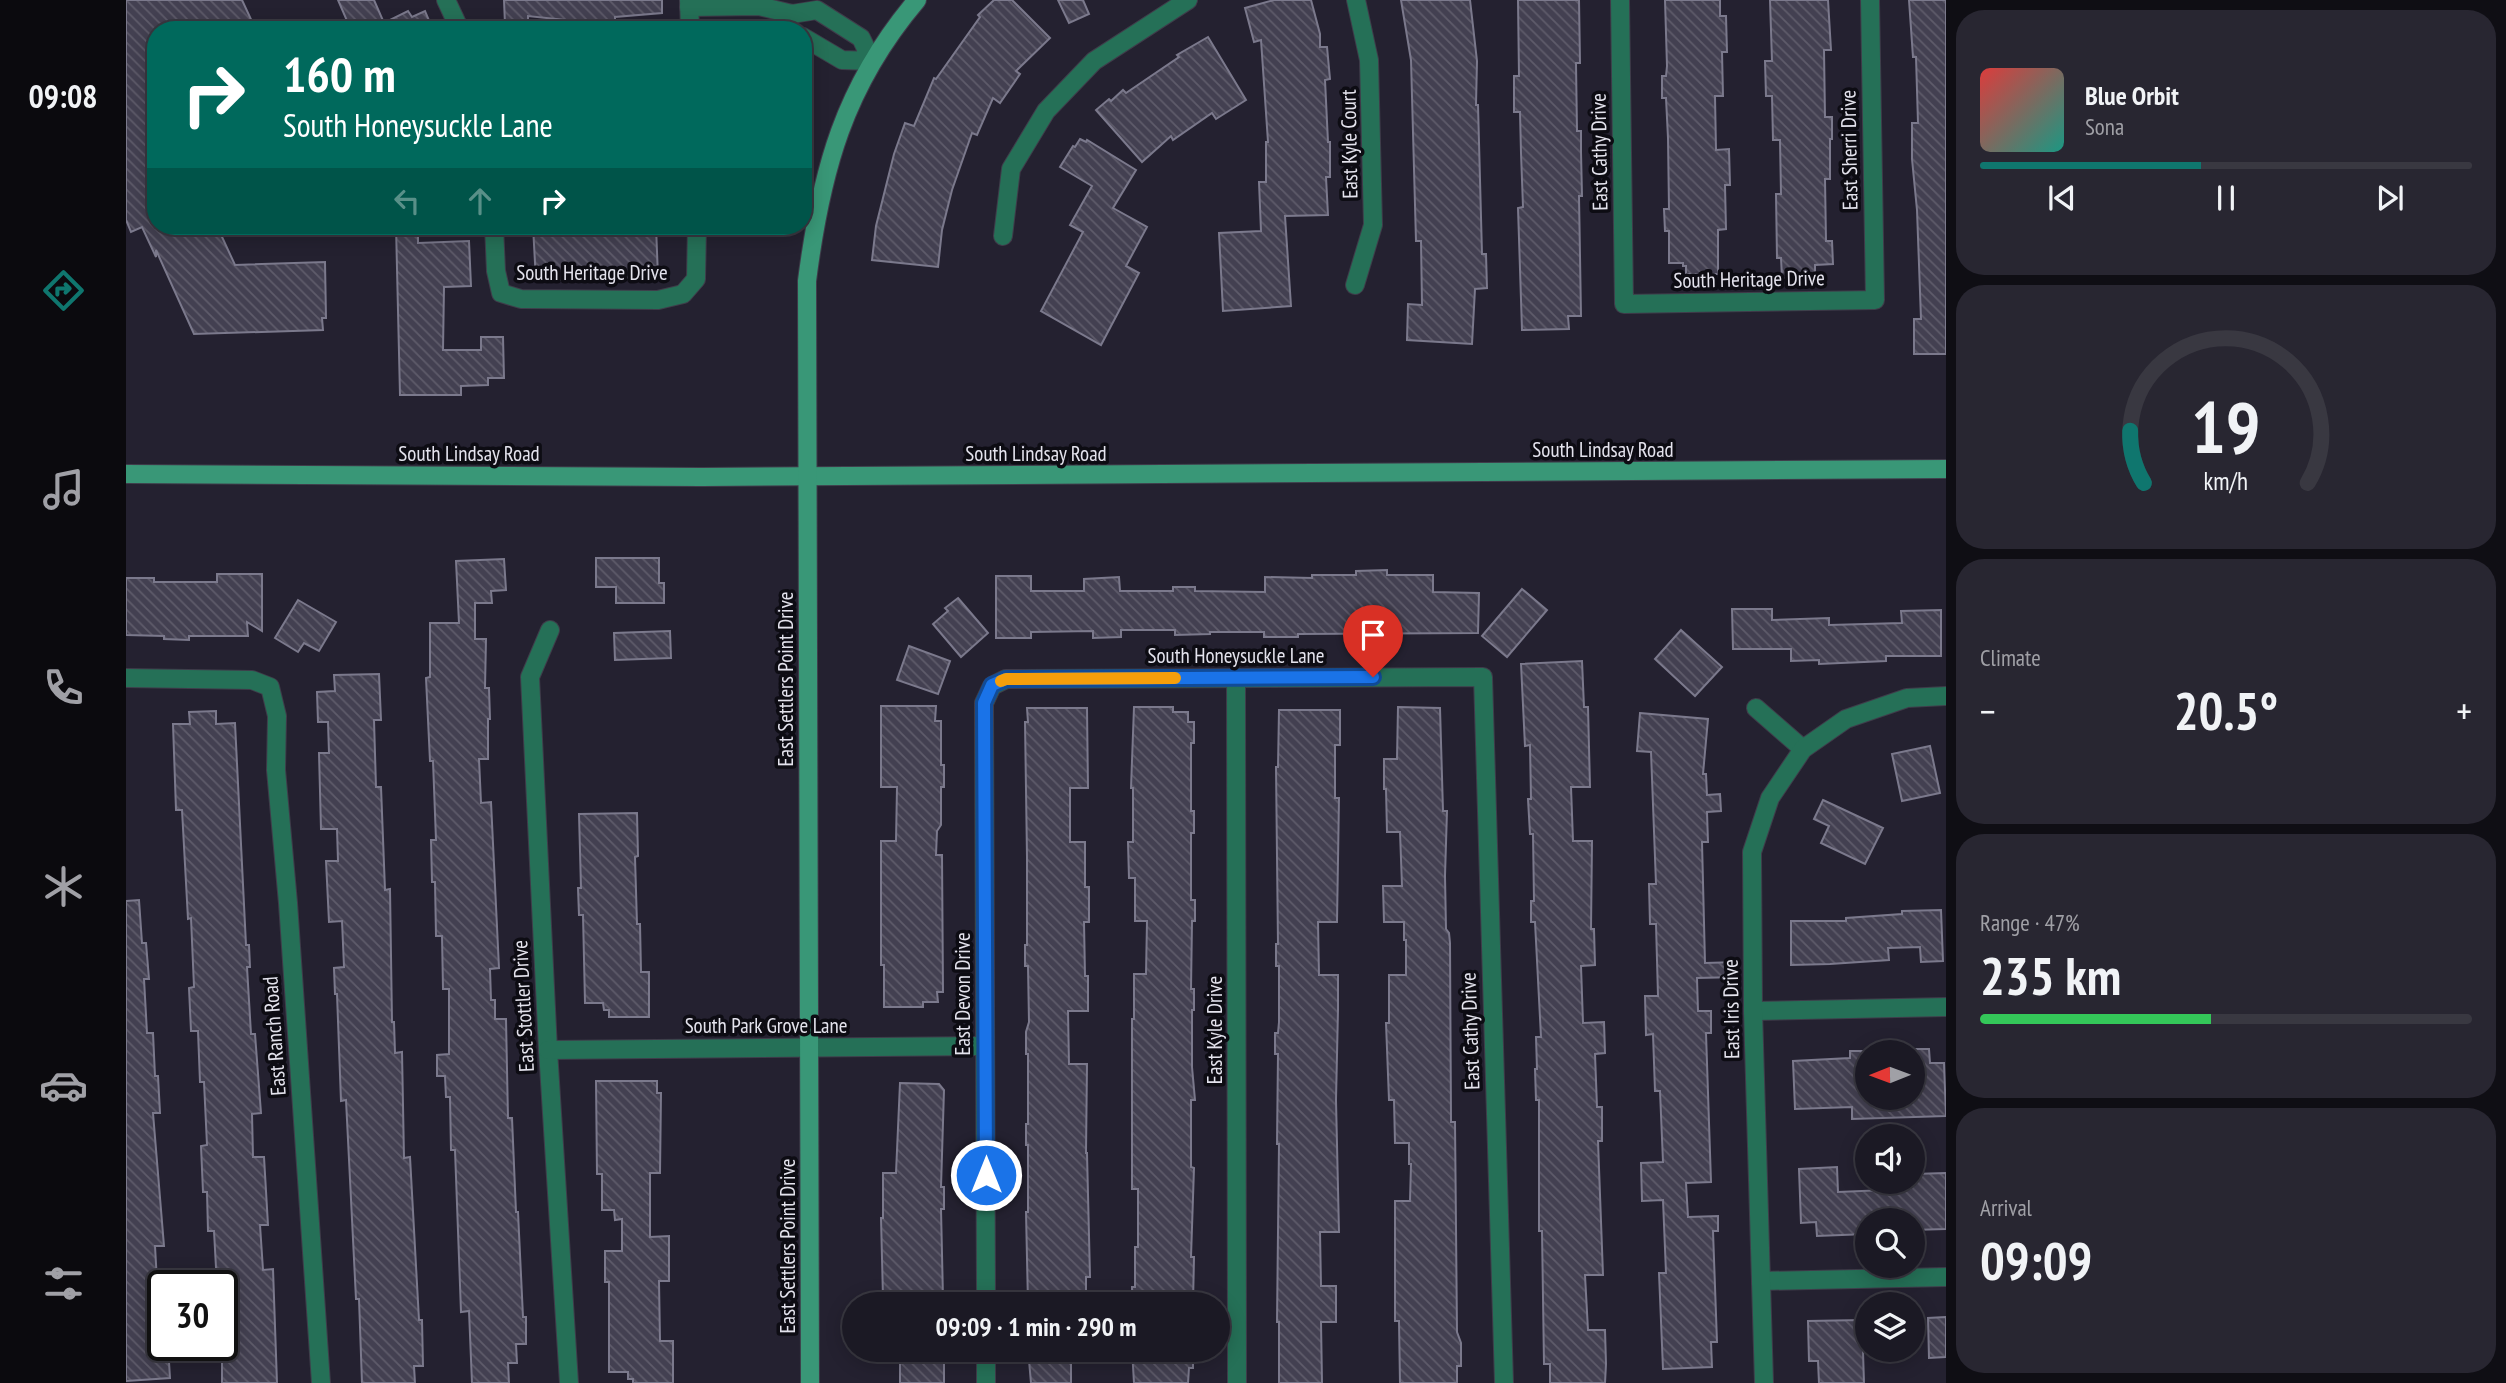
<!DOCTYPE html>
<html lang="en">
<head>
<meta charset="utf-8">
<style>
	body { margin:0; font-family:"PT Sans Narrow",sans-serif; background:#282631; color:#f1f3f6; height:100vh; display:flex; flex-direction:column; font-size:26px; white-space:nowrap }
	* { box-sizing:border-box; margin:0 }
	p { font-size:23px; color:#a0a0a6 }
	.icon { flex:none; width:38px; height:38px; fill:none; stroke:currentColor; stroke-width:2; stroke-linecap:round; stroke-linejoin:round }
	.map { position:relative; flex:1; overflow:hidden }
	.side { display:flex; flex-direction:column; gap:10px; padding:10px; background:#0f0e14; width:560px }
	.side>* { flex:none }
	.guide { position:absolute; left:21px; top:21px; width:665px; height:214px; border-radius:28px; box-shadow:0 4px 18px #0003,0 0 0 2px #393841; background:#00695c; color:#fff; overflow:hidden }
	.needle { width:46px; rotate:269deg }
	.controls { position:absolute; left:1729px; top:1040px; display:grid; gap:14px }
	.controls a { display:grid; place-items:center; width:70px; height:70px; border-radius:50%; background:#1b1924; box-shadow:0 4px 18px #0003,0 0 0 2px #393841; font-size:35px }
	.speed { position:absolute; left:21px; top:1270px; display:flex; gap:14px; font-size:35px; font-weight:700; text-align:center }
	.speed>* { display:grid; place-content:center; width:91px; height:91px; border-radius:50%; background:#1b1924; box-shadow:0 4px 18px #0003,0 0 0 2px #393841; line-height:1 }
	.speed .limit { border:4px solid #111; border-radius:10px; background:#fff; color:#111 }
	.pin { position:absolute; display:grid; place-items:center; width:60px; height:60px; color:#fff; margin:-72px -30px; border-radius:50% 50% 50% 0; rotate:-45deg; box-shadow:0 0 7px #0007 }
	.pin .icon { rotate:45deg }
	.me { position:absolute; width:77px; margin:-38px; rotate:0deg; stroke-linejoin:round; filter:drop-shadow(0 0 5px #0008) }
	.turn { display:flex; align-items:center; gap:24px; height:147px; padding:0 21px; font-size:32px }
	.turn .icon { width:91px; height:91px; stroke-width:2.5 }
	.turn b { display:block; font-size:49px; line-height:60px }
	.lanes { display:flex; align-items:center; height:66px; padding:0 21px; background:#0003; justify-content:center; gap:35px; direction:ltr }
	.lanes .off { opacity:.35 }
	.big { font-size:52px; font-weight:800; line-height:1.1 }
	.side .tile { flex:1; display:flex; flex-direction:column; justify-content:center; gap:10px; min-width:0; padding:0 24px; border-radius:28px; background:#282631 }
	.side .dial { align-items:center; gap:0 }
	.dial svg { height:182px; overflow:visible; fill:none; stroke:#393841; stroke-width:7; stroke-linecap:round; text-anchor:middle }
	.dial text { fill:#f1f3f6; stroke:none }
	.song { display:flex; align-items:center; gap:21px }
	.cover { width:84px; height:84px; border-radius:10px; background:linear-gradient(135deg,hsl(0 70% 55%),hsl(170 70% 35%)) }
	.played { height:7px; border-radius:4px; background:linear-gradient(90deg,#0f766e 45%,#393841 45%) }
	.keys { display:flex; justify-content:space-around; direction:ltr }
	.heat { display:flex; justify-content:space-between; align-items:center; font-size:38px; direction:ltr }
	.charge { height:10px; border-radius:5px; background:linear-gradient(90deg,#34c759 47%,#393841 0) }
	.trip { position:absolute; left:716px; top:1292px; width:388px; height:70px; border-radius:35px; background:#1b1924; box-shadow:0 4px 18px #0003,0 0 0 2px #393841; font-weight:800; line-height:70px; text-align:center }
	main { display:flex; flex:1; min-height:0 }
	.dock { display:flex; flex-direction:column; width:126px; justify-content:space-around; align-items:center; background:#0b0a0e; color:#a0a0a6 }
	.dock .icon { width:49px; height:49px }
	.dock .on { color:#0f766e }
	.dock b { font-size:32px; color:#f1f3f6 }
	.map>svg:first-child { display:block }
</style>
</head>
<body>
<main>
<nav class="dock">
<b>09:08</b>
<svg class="icon on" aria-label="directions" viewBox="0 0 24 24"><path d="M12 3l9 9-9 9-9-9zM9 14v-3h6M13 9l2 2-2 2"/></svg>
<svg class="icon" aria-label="music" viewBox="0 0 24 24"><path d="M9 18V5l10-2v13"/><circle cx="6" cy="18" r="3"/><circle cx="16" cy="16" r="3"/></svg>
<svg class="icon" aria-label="phone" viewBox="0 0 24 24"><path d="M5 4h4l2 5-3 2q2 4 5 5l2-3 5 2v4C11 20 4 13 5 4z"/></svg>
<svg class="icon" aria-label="climate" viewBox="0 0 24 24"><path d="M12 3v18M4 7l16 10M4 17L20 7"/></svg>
<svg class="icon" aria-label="car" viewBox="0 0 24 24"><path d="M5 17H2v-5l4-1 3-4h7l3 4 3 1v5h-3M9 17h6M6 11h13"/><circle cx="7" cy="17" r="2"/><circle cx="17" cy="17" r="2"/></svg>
<svg class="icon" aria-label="filters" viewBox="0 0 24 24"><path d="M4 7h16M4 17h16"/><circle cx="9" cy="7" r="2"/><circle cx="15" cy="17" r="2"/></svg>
</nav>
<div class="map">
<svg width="1820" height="1383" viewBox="0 0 1820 1383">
	<defs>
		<pattern id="building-back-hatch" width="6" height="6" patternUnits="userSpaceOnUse" patternTransform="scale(1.75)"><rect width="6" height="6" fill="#434051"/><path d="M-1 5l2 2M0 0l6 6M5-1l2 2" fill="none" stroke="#5e5b6a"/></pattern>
	</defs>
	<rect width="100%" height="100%" fill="#242130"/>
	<g fill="url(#building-back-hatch)" stroke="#7b798c" stroke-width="2">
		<polygon points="0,0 116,0 130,30 30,30 30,226 91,226 109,265 199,262 200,318 196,318 197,330 68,334 30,250 30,257 16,227 5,232 0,220"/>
		<polygon points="212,0 248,0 258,23 282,11 286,17 299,11 307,30 225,30"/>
		<polygon points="378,0 536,0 536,13 489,17 489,30 439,30 439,20 402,16 402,23 379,24"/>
		<polygon points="868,0 886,0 924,38 890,71 894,74 874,103 867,98 851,135 846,133 826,190 816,230 812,267 746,260 750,226 768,154 779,123 788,126 808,78 810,79 854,17 852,15"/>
		<polygon points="932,0 957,0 963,14 943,23"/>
		<polygon points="1148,0 1185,0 1194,34 1194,47 1201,47 1204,79 1199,80 1202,142 1204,142 1204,177 1200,177 1202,215 1159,216 1165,306 1097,311 1093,233 1135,231 1133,182 1140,182 1140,142 1142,142 1135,40 1128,42 1119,8"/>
		<polygon points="1275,0 1344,0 1351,61 1350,105 1352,105 1356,254 1360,254 1361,288 1349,289 1346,344 1281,340 1282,304 1296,305 1295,241 1290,241 1285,60"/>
		<polygon points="1392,0 1453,0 1454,63 1450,63 1451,131 1455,131 1455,152 1456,196 1453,196 1455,316 1442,316 1443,329 1396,330 1392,208 1397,207 1395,153 1394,112 1388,112 1388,76 1393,76"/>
		<polygon points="1539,0 1594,0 1594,16 1600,16 1601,52 1596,52 1597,96 1589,96 1590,150 1603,149 1604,185 1599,185 1600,229 1592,230 1592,274 1560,274 1560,266 1557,266 1557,263 1543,263 1543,231 1539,231 1538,209 1543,209 1542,138 1540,98 1536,98 1536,76 1540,76 1541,66"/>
		<polygon points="1644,0 1702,0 1705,50 1698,50 1699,117 1706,117 1706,139 1704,139 1704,179 1699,179 1700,241 1706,241 1707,264 1689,265 1689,277 1656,278 1655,258 1651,258 1650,194 1655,194 1654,140 1647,140 1646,96 1640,96 1639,61 1646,61"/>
		<polygon points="1783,0 1820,0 1820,354 1788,354 1788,319 1795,319 1791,210 1786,159 1786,123 1792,123 1790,57 1787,57"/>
		<polygon points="1082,37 1120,100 1090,119 1086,113 1047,140 1045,136 1016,162 970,110 983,99 985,101 997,90 1000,93 1053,57 1051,55"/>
		<polygon points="954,139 960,142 961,140 1010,170 987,208 1021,227 1000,266 1013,273 975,345 915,311 957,232 944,225 966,186 934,167 947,146 949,147"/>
		<polygon points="270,226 292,226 292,243 343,241 345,286 318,287 317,350 355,350 355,337 377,337 378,378 362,378 362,385 335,386 335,395 274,395"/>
		<polygon points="407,226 530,226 532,277 488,278 487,269 453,270 453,279 410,281"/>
		<polygon points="470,558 533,558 533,583 538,583 538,603 490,603 490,587 470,587"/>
		<polygon points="378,559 380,590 365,591 366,603 349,603 349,639 360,639 359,688 363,688 364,719 362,719 362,759 353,759 355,803 365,802 373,968 364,969 365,1000 369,1000 369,1019 380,1019 382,1118 386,1118 390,1212 392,1212 397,1317 400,1317 400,1344 390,1344 391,1363 382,1363 383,1383 346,1383 343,1311 335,1312 329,1150 325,1150 324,1097 320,1097 319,1076 311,1076 311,1055 323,1054 323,989 317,989 316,936 310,936 309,882 306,882 305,840 310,840 307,761 304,761 300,678 304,677 304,623 333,623 330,561"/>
		<polygon points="1261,570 1261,575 1307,575 1307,592 1353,593 1352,633 1172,634 1172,637 1138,637 1138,632 1084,632 1084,634 1049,635 1049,630 995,630 995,637 967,638 967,631 905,632 905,638 870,638 870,576 905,576 905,591 958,591 958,579 993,577 994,591 1047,591 1047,587 1069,587 1069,591 1139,592 1139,577 1186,578 1186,575 1230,575 1230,571"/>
		<polygon points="91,574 136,574 136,631 121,622 122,636 63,636 63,640 38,639 38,636 0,635 0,578 28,578 28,582 91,582"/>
		<polygon points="1396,589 1421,610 1381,657 1356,636"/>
		<polygon points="832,598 862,633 835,657 807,624 822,611 819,608"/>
		<polygon points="172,600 210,622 193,651 178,643 172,652 149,638"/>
		<polygon points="1606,609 1646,609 1646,620 1703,618 1703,625 1776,623 1775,611 1815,610 1815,656 1760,656 1760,661 1693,664 1693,660 1665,661 1665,649 1607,649"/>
		<polygon points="1555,630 1596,667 1569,696 1529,659"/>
		<polygon points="544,631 545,658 489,660 488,633"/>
		<polygon points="783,646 824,661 812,694 771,680"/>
		<polygon points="1456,661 1458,707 1462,707 1464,787 1445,787 1447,841 1466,841 1465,929 1468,929 1469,965 1455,966 1457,1023 1478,1022 1479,1053 1469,1054 1471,1107 1476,1107 1476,1141 1472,1141 1477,1275 1459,1275 1462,1330 1479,1330 1480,1364 1479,1383 1424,1383 1424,1364 1418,1364 1416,1231 1413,1231 1413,1100 1410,1100 1409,1069 1411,1069 1410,1037 1415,1037 1409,922 1405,922 1405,901 1408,901 1407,834 1404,834 1402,799 1405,799 1404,745 1399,746 1395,664"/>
		<polygon points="253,674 255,720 248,720 250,787 255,787 259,890 264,889 266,1022 268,1022 269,1053 276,1052 278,1158 284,1157 293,1320 296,1320 297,1366 288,1366 289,1383 236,1383 233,1299 230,1299 220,1100 215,1101 211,994 209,994 208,968 218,967 216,921 203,922 200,861 212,861 211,829 195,829 193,753 203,753 202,722 192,722 191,692 209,691 208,675"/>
		<polygon points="755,706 810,706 809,721 815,721 815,765 818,765 818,787 815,787 815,825 811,831 810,855 816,855 817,992 811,992 812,1002 797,1002 797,1007 758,1007 758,965 755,965 755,841 770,841 771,787 755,787"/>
		<polygon points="1008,707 1047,707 1047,712 1062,712 1062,722 1068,722 1068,743 1065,743 1065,811 1068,811 1068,833 1065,833 1065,900 1069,900 1069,921 1066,921 1065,989 1068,989 1068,1010 1066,1010 1066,1067 1069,1100 1065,1100 1065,1167 1068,1168 1065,1257 1068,1257 1067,1304 1006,1304 1006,1287 1009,1287 1009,1247 1012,1247 1012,1189 1006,1189 1006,1019 1008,1019 1008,974 1020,974 1021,921 1009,921 1009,878 1003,878 1002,842 1007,842 1007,788 1005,788"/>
		<polygon points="1272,707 1314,708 1317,811 1321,811 1319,876 1320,929 1323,933 1324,943 1325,1122 1329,1122 1331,1332 1335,1343 1335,1366 1331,1366 1331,1383 1274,1383 1273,1321 1269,1321 1269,1201 1284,1201 1285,1164 1283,1164 1283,1143 1269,1143 1268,1100 1263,1100 1260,1023 1263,1023 1263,975 1280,975 1280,940 1278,940 1278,922 1258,922 1257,886 1276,886 1274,832 1261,832 1260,789 1258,789 1258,759 1271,759"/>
		<polygon points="901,708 961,708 962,788 944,788 944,842 959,842 959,887 963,887 963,922 958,922 959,976 962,976 962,1011 942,1011 943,1064 961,1064 960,1153 961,1153 964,1277 960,1277 960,1304 902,1304 900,1212 902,1212 902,1145 900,1145 900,1124 902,1124 902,1054 900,1054 900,1032 903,1022 902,966 899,966 899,945 901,945 901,857 899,722 902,722"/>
		<polygon points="1153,710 1214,710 1214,745 1209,745 1209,798 1213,798 1211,922 1192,922 1193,975 1212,975 1212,1010 1210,1100 1213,1232 1194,1232 1195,1286 1210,1286 1210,1322 1195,1322 1196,1383 1153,1383 1153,1322 1151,1322 1153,1144 1151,1144 1152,1054 1149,1054 1149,1033 1152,1033 1153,1022 1153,966 1150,966 1150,944 1152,944 1150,767 1152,767"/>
		<polygon points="90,711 90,724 109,723 120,945 123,945 124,967 121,967 125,1034 129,1034 135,1113 126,1114 127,1157 138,1157 142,1225 134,1225 137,1270 147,1269 151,1383 96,1383 96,1286 91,1286 88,1231 82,1231 81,1192 77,1192 75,1146 81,1145 78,1082 74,1082 72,1031 65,1031 63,988 68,987 65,918 62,919 56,810 50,810 47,724 64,724 63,712"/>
		<polygon points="1514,713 1582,719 1577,774 1580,774 1581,795 1594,794 1595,811 1581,812 1582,842 1576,842 1579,963 1611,962 1611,977 1571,978 1572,1011 1585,1011 1585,1033 1580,1033 1585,1182 1560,1183 1562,1217 1592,1216 1592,1231 1587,1231 1591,1342 1585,1342 1586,1367 1537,1369 1533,1273 1540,1273 1537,1200 1516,1201 1515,1163 1537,1162 1534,1091 1529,1091 1527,1034 1520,1035 1519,996 1532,996 1530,924 1524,924 1523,884 1530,884 1525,752 1511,751"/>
		<polygon points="1804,746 1814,793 1776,801 1766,754"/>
		<polygon points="1697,800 1757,828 1739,864 1695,843 1703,826 1688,819"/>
		<polygon points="511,813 512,856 509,857 511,924 514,924 515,972 523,972 523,1017 483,1017 483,1010 478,1010 477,1003 459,1003 457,915 453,915 452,888 455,888 453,814"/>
		<polygon points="13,900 16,943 20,943 23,979 18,979 21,1033 27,1033 29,1076 32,1076 34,1113 27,1113 38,1246 29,1246 32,1299 37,1299 37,1346 42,1346 44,1378 0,1381 0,901"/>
		<polygon points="1815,910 1817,961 1795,962 1794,947 1762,948 1763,960 1704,964 1665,965 1665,921 1720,921 1720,918 1776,914 1776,911"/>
		<polygon points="1787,1049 1803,1049 1804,1063 1818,1063 1820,1116 1726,1119 1726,1107 1669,1109 1667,1061 1724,1058 1724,1051 1741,1051 1741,1097 1787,1097"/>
		<polygon points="470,1081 531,1081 531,1093 535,1093 534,1173 524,1173 524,1237 543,1236 543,1281 533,1281 534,1341 547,1341 547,1383 507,1383 507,1379 502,1379 502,1372 483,1372 483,1282 479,1282 479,1251 496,1251 496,1219 489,1220 488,1210 476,1210 476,1174 471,1174"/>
		<polygon points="774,1083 813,1084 818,1090 815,1187 818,1187 818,1209 815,1209 817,1298 757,1298 755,1218 757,1218 757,1173 770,1173"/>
		<polygon points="1711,1167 1712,1192 1784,1189 1787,1174 1820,1173 1820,1229 1787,1230 1787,1220 1741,1220 1741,1234 1691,1236 1690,1222 1675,1223 1673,1169"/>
		<polygon points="1820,1317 1820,1357 1803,1358 1802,1318"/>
		<polygon points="1736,1320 1738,1383 1693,1383 1692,1361 1683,1361 1682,1321"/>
		<polygon points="902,1349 945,1349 945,1383 905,1383"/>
		<polygon points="1006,1349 1067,1349 1067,1368 1063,1368 1062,1383 1008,1383"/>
		<polygon points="774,1350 813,1351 818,1357 818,1383 774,1383"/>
	</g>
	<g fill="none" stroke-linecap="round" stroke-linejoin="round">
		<g stroke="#3f3c4a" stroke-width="20">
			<g id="street">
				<polyline points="320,0 334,30"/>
				<polyline points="563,0 564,30"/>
				<polyline points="1494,0 1498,304 1749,300 1744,0"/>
				<polyline points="563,7 633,6 666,14 691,10 735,38 746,61 716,60 677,37"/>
				<polyline points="368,226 370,271 375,293 395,299 532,300 557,294 570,279 571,226"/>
				<polyline points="877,236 885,169 920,111 968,61 1062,0"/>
				<polyline points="1229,285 1247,225 1243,60 1230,0"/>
				<polyline points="424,630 404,677 422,1050 443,1383"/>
				<polyline points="1110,677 1111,1383"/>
				<polyline points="0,678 126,680 144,687 151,716 150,770 162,903 195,1383"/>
				<polyline points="1630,708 1677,749"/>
				<polyline points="1627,1011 1820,1007"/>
				<polyline points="422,1050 859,1046"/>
				<polyline points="1635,1281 1820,1277"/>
				<polyline points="860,1304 858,703 866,686 880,679 1357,677 1378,1383"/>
				<polyline points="860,1349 860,1383"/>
				<polyline points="1638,1383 1627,1011 1626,852 1644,798 1677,749 1720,719 1781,698 1820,696"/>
			</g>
		</g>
		<g stroke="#3f3c4a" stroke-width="20">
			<g id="secondary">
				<polyline points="0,474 576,477 1820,469"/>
				<path d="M 684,1383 L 681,281 C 695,171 718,86 791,0"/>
			</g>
		</g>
		<use href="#street" stroke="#257057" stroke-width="18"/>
		<use href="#secondary" stroke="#399777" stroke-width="18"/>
	</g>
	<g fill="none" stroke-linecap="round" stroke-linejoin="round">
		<g stroke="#114b97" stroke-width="18">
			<polyline id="route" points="860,1175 858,703 866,685 880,679 1247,677"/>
		</g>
		<use href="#route" stroke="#1a73e8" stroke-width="12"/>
		<polyline stroke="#f59e0b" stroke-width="12" points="875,681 880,679 1049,678"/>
	</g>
	<g text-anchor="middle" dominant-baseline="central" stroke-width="7" stroke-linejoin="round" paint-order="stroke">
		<g font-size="21" fill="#e4e3ed" stroke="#0d0c13">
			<text transform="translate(1223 144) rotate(-91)">East Kyle Court</text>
			<text transform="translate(1723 150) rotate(-91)">East Sherri Drive</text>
			<text transform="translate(1473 152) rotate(-91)">East Cathy Drive</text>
			<text x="466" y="272">South Heritage Drive</text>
			<text transform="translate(1623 279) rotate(-1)">South Heritage Drive</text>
			<text x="1477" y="449">South Lindsay Road</text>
			<text x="343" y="453">South Lindsay Road</text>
			<text x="910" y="453">South Lindsay Road</text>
			<text x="1110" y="655">South Honeysuckle Lane</text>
			<text transform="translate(659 679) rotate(-90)">East Settlers Point Drive</text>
			<text transform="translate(836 994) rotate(-90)">East Devon Drive</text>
			<text transform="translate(397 1006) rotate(-93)">East Stottler Drive</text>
			<text transform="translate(1605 1009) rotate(-91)">East Iris Drive</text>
			<text x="640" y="1025">South Park Grove Lane</text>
			<text transform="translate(1088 1030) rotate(-90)">East Kyle Drive</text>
			<text transform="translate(1344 1031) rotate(-92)">East Cathy Drive</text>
			<text transform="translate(148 1036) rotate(-94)">East Ranch Road</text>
			<text transform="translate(661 1246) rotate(-90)">East Settlers Point Drive</text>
		</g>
	</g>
</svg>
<div class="controls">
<a><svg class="needle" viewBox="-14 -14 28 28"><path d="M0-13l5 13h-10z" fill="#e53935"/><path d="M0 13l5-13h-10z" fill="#a0a0a6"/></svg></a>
<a><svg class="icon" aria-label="sound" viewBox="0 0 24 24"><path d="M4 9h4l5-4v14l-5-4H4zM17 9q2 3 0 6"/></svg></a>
<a><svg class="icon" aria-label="search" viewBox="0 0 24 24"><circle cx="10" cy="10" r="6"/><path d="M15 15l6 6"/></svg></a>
<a><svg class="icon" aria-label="layers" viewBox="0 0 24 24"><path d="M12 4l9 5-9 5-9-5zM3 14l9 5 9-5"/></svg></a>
</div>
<div class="speed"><div class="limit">30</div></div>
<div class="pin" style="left:1247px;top:677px;background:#d93025"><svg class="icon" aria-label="arrive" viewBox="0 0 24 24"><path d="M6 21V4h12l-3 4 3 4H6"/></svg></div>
<svg class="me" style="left:860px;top:1175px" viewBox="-20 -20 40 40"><circle r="17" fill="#1a73e8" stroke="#fff" stroke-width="3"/><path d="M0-11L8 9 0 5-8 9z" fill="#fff"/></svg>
<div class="trip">09:09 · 1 min · 290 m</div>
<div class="guide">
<div class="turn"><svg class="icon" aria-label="right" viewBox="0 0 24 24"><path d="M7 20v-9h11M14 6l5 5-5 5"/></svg><div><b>160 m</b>South Honeysuckle Lane</div></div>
<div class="lanes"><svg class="icon off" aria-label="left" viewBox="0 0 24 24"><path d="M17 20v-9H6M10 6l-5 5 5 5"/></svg><svg class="icon off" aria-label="ahead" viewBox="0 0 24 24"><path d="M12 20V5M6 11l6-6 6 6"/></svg><svg class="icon" aria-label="right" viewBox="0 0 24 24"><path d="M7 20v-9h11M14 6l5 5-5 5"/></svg></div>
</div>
</div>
<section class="side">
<div class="tile">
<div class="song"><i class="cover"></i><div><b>Blue Orbit</b><p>Sona</p></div></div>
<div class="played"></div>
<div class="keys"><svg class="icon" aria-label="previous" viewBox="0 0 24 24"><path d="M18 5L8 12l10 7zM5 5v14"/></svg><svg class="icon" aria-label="pause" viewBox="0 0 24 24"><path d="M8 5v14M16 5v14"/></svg><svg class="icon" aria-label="next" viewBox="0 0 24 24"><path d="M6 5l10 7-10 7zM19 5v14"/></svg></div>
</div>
<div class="tile dial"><svg viewBox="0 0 100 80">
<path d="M14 69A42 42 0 1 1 86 69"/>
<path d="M14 69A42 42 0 0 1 8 46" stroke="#0f766e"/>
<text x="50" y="56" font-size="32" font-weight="700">19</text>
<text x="50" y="72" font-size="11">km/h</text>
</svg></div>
<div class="tile"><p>Climate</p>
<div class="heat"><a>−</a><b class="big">20.5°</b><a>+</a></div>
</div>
<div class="tile"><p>Range · 47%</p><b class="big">235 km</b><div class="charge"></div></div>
<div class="tile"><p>Arrival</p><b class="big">09:09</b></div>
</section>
</main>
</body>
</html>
